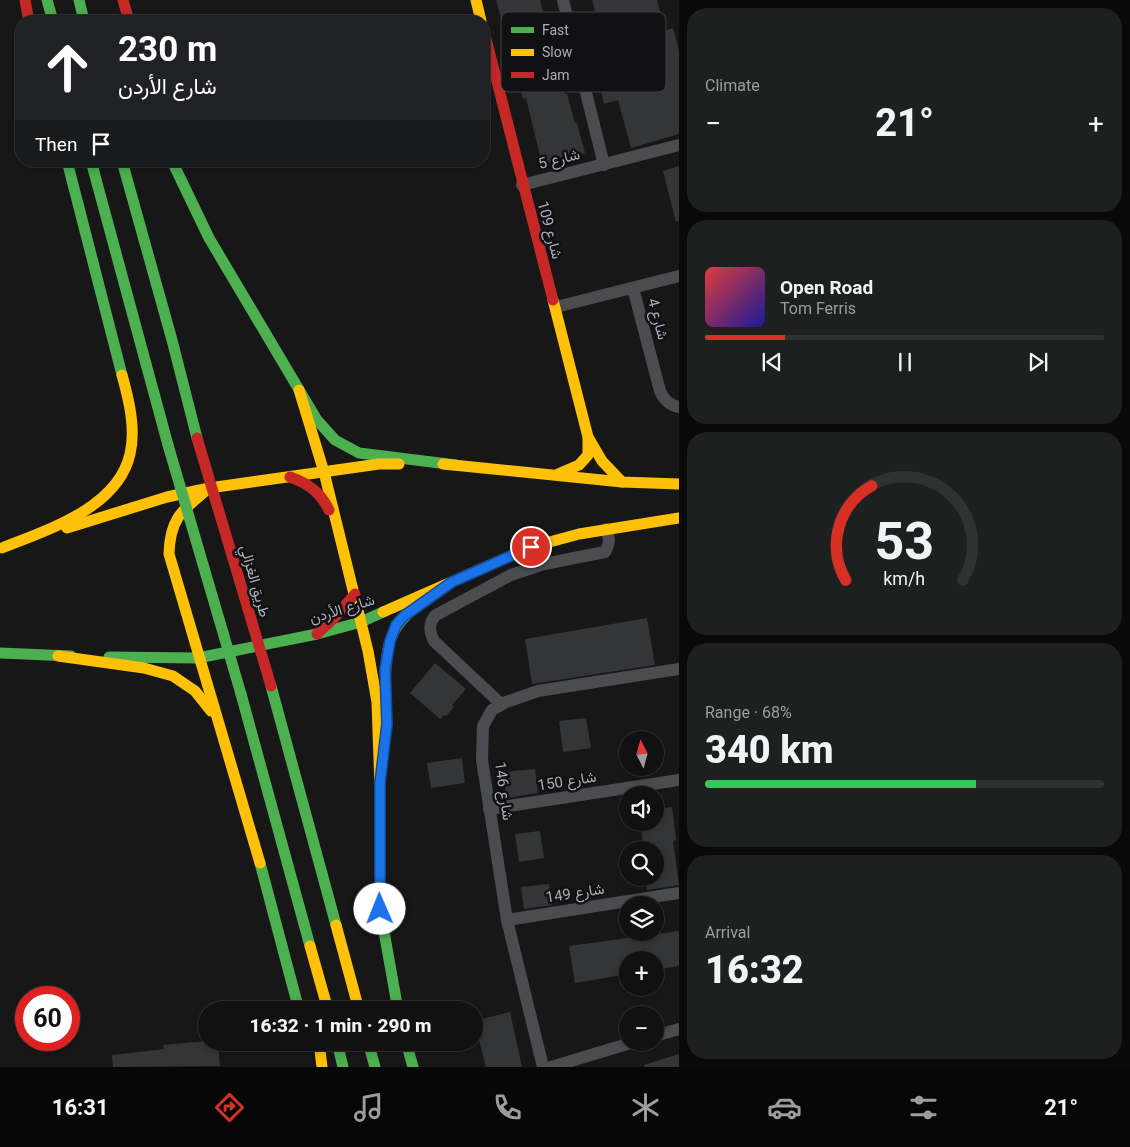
<!DOCTYPE html>
<html lang="en">
<head>
<meta charset="utf-8">
<style>
	body { margin:0; font-family:Roboto,Vazirmatn,sans-serif; background:#1e1f1f; color:#f1f3f6; height:100vh; display:flex; flex-direction:column; font-size:19px; white-space:nowrap }
	* { box-sizing:border-box; margin:0 }
	p { font-size:16px; color:#9c9d9f }
	.icon { flex:none; width:28px; height:28px; fill:none; stroke:currentColor; stroke-width:2; stroke-linecap:round; stroke-linejoin:round }
	.map { position:relative; flex:1; overflow:hidden }
	.sheet { display:flex; flex-direction:column; gap:8px; padding:8px; background:#090909; width:451px }
	.sheet>* { flex:none }
	.hud { position:absolute; left:15px; top:15px; width:475px; height:152px; border-radius:20px; box-shadow:0 2px 8px #0003,0 0 0 1px #303131; background:#202124; color:#fff; overflow:hidden }
	.needle { width:32px; rotate:354deg }
	.buttons { position:absolute; left:619px; top:731px; display:grid; gap:10px }
	.buttons a { display:grid; place-items:center; width:45px; height:45px; border-radius:50%; background:#111; box-shadow:0 2px 8px #0003,0 0 0 1px #303131; font-size:25px }
	.speed { position:absolute; left:15px; top:986px; display:flex; gap:10px; font-size:25px; font-weight:700; text-align:center }
	.speed>* { display:grid; place-content:center; width:65px; height:65px; border-radius:50%; background:#111; box-shadow:0 2px 8px #0003,0 0 0 1px #303131; line-height:1 }
	.speed .limit { border:8px solid #d22; background:#fff; color:#111 }
	.pin { position:absolute; display:grid; place-items:center; width:42px; height:42px; color:#fff; margin:-21px; border:2px solid #fff; border-radius:50%; box-shadow:0 1px 5px #0007 }
	.me { position:absolute; width:55px; margin:-28px; rotate:359deg; stroke-linejoin:round; filter:drop-shadow(0 0 4px #0008) }
	.turn { display:flex; align-items:center; gap:18px; height:105px; padding:0 20px; font-size:22px }
	.turn .icon { width:65px; height:65px; stroke-width:2.5 }
	.turn b { display:block; font-size:35px; line-height:42px }
	.then { display:flex; align-items:center; height:48px; padding:0 20px; background:#0003; gap:10px; font-size:19px }
	.big { font-size:38px; font-weight:800; line-height:1.1 }
	.sheet .tile { flex:1; display:flex; flex-direction:column; justify-content:center; gap:8px; min-width:0; padding:0 18px; border-radius:20px; background:#1e1f1f }
	.sheet .dial { align-items:center; gap:0 }
	.dial svg { height:130px; overflow:visible; fill:none; stroke:#303131; stroke-width:7; stroke-linecap:round; text-anchor:middle }
	.dial text { fill:#f1f3f6; stroke:none }
	.song { display:flex; align-items:center; gap:15px }
	.cover { width:60px; height:60px; border-radius:8px; background:linear-gradient(135deg,hsl(0 70% 55%),hsl(240 70% 35%)) }
	.played { height:5px; border-radius:2px; background:linear-gradient(90deg,#d93025 20%,#303131 20%) }
	.keys { display:flex; justify-content:space-around; direction:ltr }
	.heat { display:flex; justify-content:space-between; align-items:center; font-size:28px; direction:ltr }
	.charge { height:8px; border-radius:4px; background:linear-gradient(90deg,#34c759 68%,#303131 0) }
	.trip { position:absolute; left:198px; top:1001px; width:285px; height:50px; border-radius:25px; background:#111; box-shadow:0 2px 8px #0003,0 0 0 1px #303131; font-weight:800; line-height:50px; text-align:center }
	.tabs { display:flex; height:80px; justify-content:space-around; align-items:center; background:#070707; color:#9c9d9f }
	.tabs .icon { width:35px; height:35px }
	.tabs .selected { color:#d93025 }
	.tabs b { font-size:22px; color:#f1f3f6 }
	main { display:flex; flex:1; min-height:0 }
	.map>svg:first-child { display:block }
</style>
</head>
<body>
<main>
<div class="map">
<svg width="679" height="1067" viewBox="0 0 679 1067">
	<rect width="100%" height="100%" fill="#171717"/>
	<g fill="#343537">
		<polygon points="496,0 540,0 565,94 567,94 575,123 577,123 585,153 542,164 526,98 523,99"/>
		<polygon points="592,0 657,0 665,31 673,28 679,51 679,134 631,148 618,100 604,104 598,78 602,77 594,47 604,44"/>
		<polygon points="679,166 679,221 676,222 663,171"/>
		<polygon points="647,618 655,665 532,684 525,639"/>
		<polygon points="435,663 466,689 452,705 454,707 446,716 444,715 440,719 410,693"/>
		<polygon points="586,718 591,748 563,752 559,721"/>
		<polygon points="462,758 465,783 431,788 427,763"/>
		<polygon points="535,769 538,793 506,798 504,772"/>
		<polygon points="672,807 676,840 673,841 679,885 647,890 645,878 655,878 655,843 643,844 640,822 655,822 655,809"/>
		<polygon points="540,831 544,858 519,862 515,834"/>
		<polygon points="549,884 552,905 524,909 521,887"/>
		<polygon points="679,931 679,966 655,970 655,960 628,960 628,974 575,983 569,946"/>
		<polygon points="510,1012 522,1067 486,1067 474,1021"/>
		<polygon points="206,1041 218,1042 220,1066 113,1067 112,1055 164,1049 163,1045"/>
		<polygon points="679,1054 679,1067 644,1067 644,1065"/>
	</g>
	<g fill="none" stroke-linecap="round" stroke-linejoin="round">
		<g stroke="#4b4c50" stroke-width="12">
			<polyline points="563,0 604,165"/>
			<polyline points="522,185 679,145"/>
			<path d="M 633,288 L 660,391 C 664,400 669,405 679,407"/>
			<polyline points="556,307 679,276"/>
			<path d="M 501,704 L 434,641 C 429,631 428,623 436,615 L 511,575 L 544,564 L 605,552 C 610,543 610,539 606,529"/>
			<polyline points="489,809 679,780"/>
			<polyline points="507,920 679,893"/>
			<polyline points="655,1036 679,1029"/>
			<polyline points="543,1067 507,920 482,760 483,726 492,710 506,702 538,691 679,669"/>
			<polyline points="551,1067 634,1042"/>
		</g>
		<g stroke="#4caf50" stroke-width="11">
			<polyline points="47,0 53,21"/>
			<polyline points="79,0 84,21"/>
			<polyline points="67,161 122,375"/>
			<polyline points="91,161 168,445"/>
			<polyline points="122,161 172,340 197,438"/>
			<polyline points="172,161 209,238 317,420 335,440 359,453 456,465"/>
			<polyline points="0,653 71,656"/>
			<polyline points="109,657 198,658 317,634 361,622 383,612"/>
			<polyline points="271,686 336,925"/>
			<polyline points="241,694 310,946"/>
			<path d="M 386,698 C 383,625 395,621 452,582"/>
			<polyline points="380,787 380,909 398,1010"/>
			<polyline points="260,863 299,1010"/>
			<polyline points="337,1042 343,1067"/>
			<polyline points="368,1042 375,1067"/>
			<polyline points="406,1042 413,1067"/>
		</g>
		<g stroke="#ffc107" stroke-width="11">
			<polyline points="476,0 481,21"/>
			<polyline points="553,300 588,437 602,461 622,482"/>
			<polyline points="299,390 324,472 368,651 377,702 380,787"/>
			<polyline points="443,464 622,482 679,484"/>
			<polyline points="558,474 579,465 588,455 588,438"/>
			<path d="M 209,488 C 183,510 170,517 169,554 L 260,863"/>
			<polyline points="67,528 167,497 209,488 379,464 399,464"/>
			<path d="M 2,548 C 47,530 118,508 130,454 C 136,429 129,400 122,375"/>
			<polyline points="383,612 531,547 579,534 679,518"/>
			<polyline points="58,656 144,668 173,676 195,691 211,711"/>
			<polyline points="336,925 359,1010"/>
			<polyline points="310,946 328,1010"/>
			<polyline points="319,1042 322,1067"/>
		</g>
		<g stroke="#c62828" stroke-width="11">
			<polyline points="25,0 29,21"/>
			<polyline points="123,0 129,21"/>
			<polyline points="484,31 553,300"/>
			<path d="M 290,477 C 309,484 320,492 329,510"/>
			<polyline points="317,634 337,615 355,594"/>
		</g>
		<polyline stroke="#4caf50" stroke-width="11" points="168,445 241,694"/>
		<polyline stroke="#c62828" stroke-width="11" points="197,438 271,686"/>
	</g>
	<g fill="none" stroke-linecap="round" stroke-linejoin="round">
		<g stroke="#114b97" stroke-width="12">
			<polyline id="route" points="380,909 380,783 387,724 385,670 390,641 396,625 404,616 452,582 531,547"/>
		</g>
		<use href="#route" stroke="#1a73e8" stroke-width="9"/>
	</g>
	<g text-anchor="middle" dominant-baseline="central" stroke-width="5" stroke-linejoin="round" paint-order="stroke">
		<g font-size="15" fill="#a8adb8" stroke="#111113">
			<text transform="translate(559 159) rotate(-14)">شارع 5</text>
			<text transform="translate(550 230) rotate(75)">شارع 109</text>
			<text transform="translate(658 319) rotate(75)">شارع 4</text>
			<text transform="translate(255 581) rotate(74)">طريق الغزالي</text>
			<text transform="translate(342 609) rotate(-17)">شارع الأردن</text>
			<text transform="translate(567 781) rotate(-9)">شارع 150</text>
			<text transform="translate(504 791) rotate(82)">شارع 146</text>
			<text transform="translate(575 893) rotate(-9)">شارع 149</text>
		</g>
	</g>
	<rect x="501" y="12" width="165" height="80" rx="8" fill="#111113" stroke="#3e4045" stroke-width="1"/>
	<rect x="511" y="27" width="23" height="6" fill="#4caf50"/>
	<rect x="511" y="49" width="23" height="7" fill="#ffc107"/>
	<rect x="511" y="72" width="23" height="6" fill="#c62828"/>
	<g font-size="14" fill="#a8adb8">
		<text x="542" y="35">Fast</text>
		<text x="542" y="57">Slow</text>
		<text x="542" y="80">Jam</text>
	</g>
</svg>
<div class="buttons">
<a><svg class="needle" viewBox="-14 -14 28 28"><path d="M0-13l5 13h-10z" fill="#e53935"/><path d="M0 13l5-13h-10z" fill="#9c9d9f"/></svg></a>
<a><svg class="icon" aria-label="sound" viewBox="0 0 24 24"><path d="M4 9h4l5-4v14l-5-4H4zM17 9q2 3 0 6"/></svg></a>
<a><svg class="icon" aria-label="search" viewBox="0 0 24 24"><circle cx="10" cy="10" r="6"/><path d="M15 15l6 6"/></svg></a>
<a><svg class="icon" aria-label="layers" viewBox="0 0 24 24"><path d="M12 4l9 5-9 5-9-5zM3 14l9 5 9-5"/></svg></a>
<a>+</a>
<a>−</a>
</div>
<div class="speed"><div class="limit">60</div></div>
<div class="pin" style="left:531px;top:547px;background:#d93025"><svg class="icon" aria-label="arrive" viewBox="0 0 24 24"><path d="M6 21V4h12l-3 4 3 4H6"/></svg></div>
<svg class="me" style="left:380px;top:909px" viewBox="-20 -20 40 40"><circle r="19" fill="#fff"/><path d="M0-13L10 11 0 6-10 11z" fill="#1a73e8"/></svg>
<div class="trip">16:32 · 1 min · 290 m</div>
<div class="hud">
<div class="turn"><svg class="icon" aria-label="ahead" viewBox="0 0 24 24"><path d="M12 20V5M6 11l6-6 6 6"/></svg><div><b>230 m</b>شارع الأردن</div></div>
<div class="then">Then<svg class="icon" aria-label="arrive" viewBox="0 0 24 24"><path d="M6 21V4h12l-3 4 3 4H6"/></svg></div>
</div>
</div>
<section class="sheet">
<div class="tile"><p>Climate</p>
<div class="heat"><a>−</a><b class="big">21°</b><a>+</a></div>
</div>
<div class="tile">
<div class="song"><i class="cover"></i><div><b>Open Road</b><p>Tom Ferris</p></div></div>
<div class="played"></div>
<div class="keys"><svg class="icon" aria-label="previous" viewBox="0 0 24 24"><path d="M18 5L8 12l10 7zM5 5v14"/></svg><svg class="icon" aria-label="pause" viewBox="0 0 24 24"><path d="M8 5v14M16 5v14"/></svg><svg class="icon" aria-label="next" viewBox="0 0 24 24"><path d="M6 5l10 7-10 7zM19 5v14"/></svg></div>
</div>
<div class="tile dial"><svg viewBox="0 0 100 80">
<path d="M14 69A42 42 0 1 1 86 69"/>
<path d="M14 69A42 42 0 0 1 30 11" stroke="#d93025"/>
<text x="50" y="56" font-size="32" font-weight="700">53</text>
<text x="50" y="72" font-size="11">km/h</text>
</svg></div>
<div class="tile"><p>Range · 68%</p><b class="big">340 km</b><div class="charge"></div></div>
<div class="tile"><p>Arrival</p><b class="big">16:32</b></div>
</section>
</main>
<nav class="tabs">
<b>16:31</b>
<svg class="icon selected" aria-label="directions" viewBox="0 0 24 24"><path d="M12 3l9 9-9 9-9-9zM9 14v-3h6M13 9l2 2-2 2"/></svg>
<svg class="icon" aria-label="music" viewBox="0 0 24 24"><path d="M9 18V5l10-2v13"/><circle cx="6" cy="18" r="3"/><circle cx="16" cy="16" r="3"/></svg>
<svg class="icon" aria-label="phone" viewBox="0 0 24 24"><path d="M5 4h4l2 5-3 2q2 4 5 5l2-3 5 2v4C11 20 4 13 5 4z"/></svg>
<svg class="icon" aria-label="climate" viewBox="0 0 24 24"><path d="M12 3v18M4 7l16 10M4 17L20 7"/></svg>
<svg class="icon" aria-label="car" viewBox="0 0 24 24"><path d="M5 17H2v-5l4-1 3-4h7l3 4 3 1v5h-3M9 17h6M6 11h13"/><circle cx="7" cy="17" r="2"/><circle cx="17" cy="17" r="2"/></svg>
<svg class="icon" aria-label="filters" viewBox="0 0 24 24"><path d="M4 7h16M4 17h16"/><circle cx="9" cy="7" r="2"/><circle cx="15" cy="17" r="2"/></svg>
<b>21°</b>
</nav>
</body>
</html>
